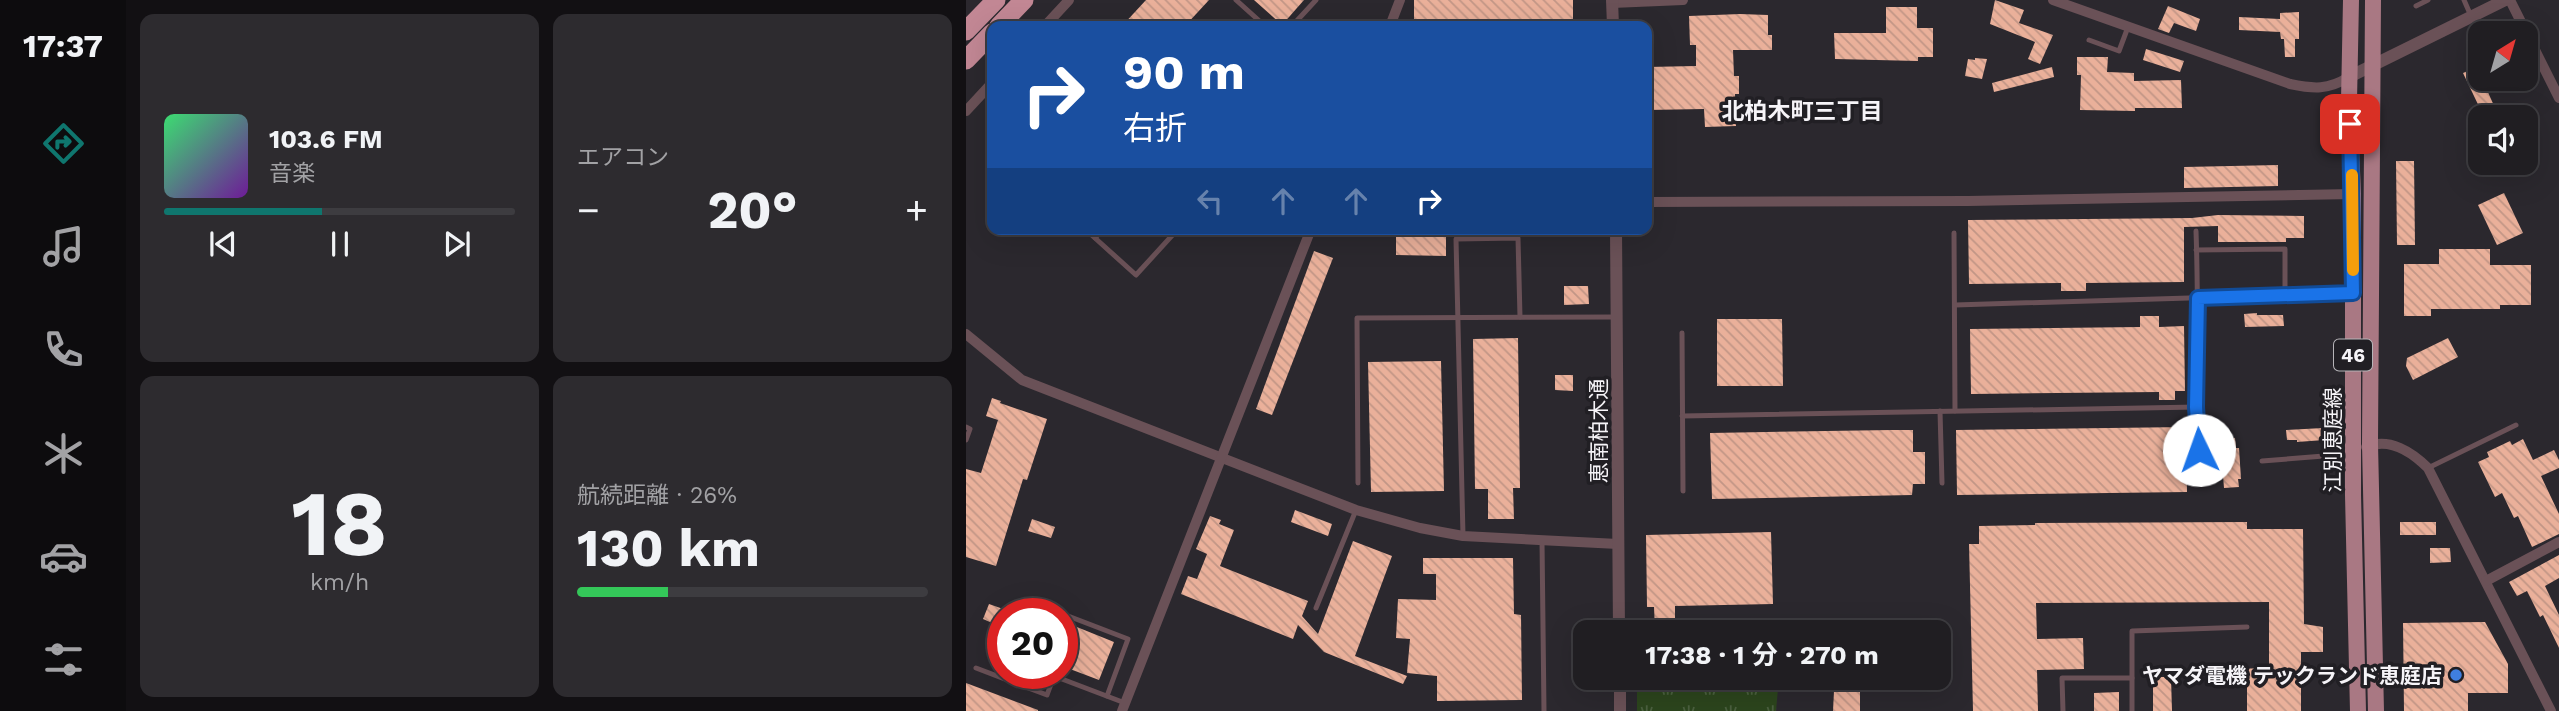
<!DOCTYPE html>
<html lang="ja">
<head>
<meta charset="utf-8">
<style>
	body { margin:0; font-family:"Work Sans","Noto Sans JP",sans-serif; background:#2d2b2f; color:#f1f3f6; height:100vh; display:flex; flex-direction:column; font-size:26px; white-space:nowrap }
	* { box-sizing:border-box; margin:0 }
	p { font-size:23px; color:#a2a2a5 }
	.icon { flex:none; width:38px; height:38px; fill:none; stroke:currentColor; stroke-width:2; stroke-linecap:round; stroke-linejoin:round }
	.map { position:relative; flex:1; overflow:hidden }
	.drawer { display:flex; flex-direction:column; gap:14px; padding:14px; background:#121013; width:840px }
	.drawer>* { flex:none }
	.top-card { position:absolute; left:21px; top:21px; width:665px; height:214px; border-radius:14px; box-shadow:0 7px 28px #0002,0 0 0 2px #3d3c40; background:#1a4fa0; color:#fff; overflow:hidden }
	.needle { width:46px; rotate:37deg }
	.fabs { position:absolute; left:1502px; top:21px; display:grid; gap:14px }
	.fabs a { display:grid; place-items:center; width:70px; height:70px; border-radius:14px; background:#201e22; box-shadow:0 7px 28px #0002,0 0 0 2px #3d3c40; font-size:35px }
	.speed { position:absolute; left:21px; top:598px; display:flex; gap:14px; font-size:35px; font-weight:700; text-align:center }
	.speed>* { display:grid; place-content:center; width:91px; height:91px; border-radius:50%; background:#201e22; box-shadow:0 7px 28px #0002,0 0 0 2px #3d3c40; line-height:1 }
	.speed .limit { border:10px solid #d22; background:#fff; color:#111 }
	.pin { position:absolute; display:grid; place-items:center; width:60px; height:60px; color:#fff; margin:-30px; border-radius:14px; box-shadow:0 4px 10px #0006 }
	.me { position:absolute; width:77px; margin:-38px; rotate:357deg; stroke-linejoin:round; filter:drop-shadow(0 0 5px #0008) }
	.turn { display:flex; align-items:center; gap:24px; height:147px; padding:0 21px; font-size:32px }
	.turn .icon { width:91px; height:91px; stroke-width:2.5 }
	.turn b { display:block; font-size:49px; line-height:60px }
	.lanes { display:flex; align-items:center; height:66px; padding:0 21px; background:#0003; justify-content:center; gap:35px; direction:ltr }
	.lanes .off { opacity:.35 }
	.big { font-size:52px; font-weight:700; line-height:1.1 }
	.drawer .card { flex:1; display:flex; flex-direction:column; justify-content:center; gap:10px; min-width:0; padding:0 24px; border-radius:14px; background:#2d2b2f }
	.drawer .dial { align-items:center; gap:0 }
	.dial b { font-size:91px; line-height:1 }
	.song { display:flex; align-items:center; gap:21px }
	.cover { width:84px; height:84px; border-radius:10px; background:linear-gradient(135deg,hsl(140 70% 55%),hsl(280 70% 35%)) }
	.played { height:7px; border-radius:4px; background:linear-gradient(90deg,#0f766e 45%,#3d3c40 45%) }
	.keys { display:flex; justify-content:space-around; direction:ltr }
	.heat { display:flex; justify-content:space-between; align-items:center; font-size:38px; direction:ltr }
	.charge { height:10px; border-radius:5px; background:linear-gradient(90deg,#34c759 26%,#3d3c40 0) }
	.drawer .tiles { flex:1; display:grid; gap:14px; grid-template-columns:repeat(2,1fr) }
	.trip { position:absolute; left:607px; top:620px; width:378px; height:70px; border-radius:14px; background:#201e22; box-shadow:0 7px 28px #0002,0 0 0 2px #3d3c40; font-weight:700; line-height:70px; text-align:center }
	main { display:flex; flex:1; min-height:0 }
	.dock { display:flex; flex-direction:column; width:126px; justify-content:space-around; align-items:center; background:#0d0c0e; color:#a2a2a5 }
	.dock .icon { width:49px; height:49px }
	.dock .current { color:#0f766e }
	.dock b { font-size:32px; color:#f1f3f6 }
	.map>svg:first-child { display:block }
</style>
</head>
<body>
<main>
<nav class="dock">
<b>17:37</b>
<svg class="icon current" aria-label="directions" viewBox="0 0 24 24"><path d="M12 3l9 9-9 9-9-9zM9 14v-3h6M13 9l2 2-2 2"/></svg>
<svg class="icon" aria-label="music" viewBox="0 0 24 24"><path d="M9 18V5l10-2v13"/><circle cx="6" cy="18" r="3"/><circle cx="16" cy="16" r="3"/></svg>
<svg class="icon" aria-label="phone" viewBox="0 0 24 24"><path d="M5 4h4l2 5-3 2q2 4 5 5l2-3 5 2v4C11 20 4 13 5 4z"/></svg>
<svg class="icon" aria-label="climate" viewBox="0 0 24 24"><path d="M12 3v18M4 7l16 10M4 17L20 7"/></svg>
<svg class="icon" aria-label="car" viewBox="0 0 24 24"><path d="M5 17H2v-5l4-1 3-4h7l3 4 3 1v5h-3M9 17h6M6 11h13"/><circle cx="7" cy="17" r="2"/><circle cx="17" cy="17" r="2"/></svg>
<svg class="icon" aria-label="filters" viewBox="0 0 24 24"><path d="M4 7h16M4 17h16"/><circle cx="9" cy="7" r="2"/><circle cx="15" cy="17" r="2"/></svg>
</nav>
<section class="drawer">
<div class="tiles">
<div class="card">
<div class="song"><i class="cover"></i><div><b>103.6 FM</b><p>音楽</p></div></div>
<div class="played"></div>
<div class="keys"><svg class="icon" aria-label="previous" viewBox="0 0 24 24"><path d="M18 5L8 12l10 7zM5 5v14"/></svg><svg class="icon" aria-label="pause" viewBox="0 0 24 24"><path d="M8 5v14M16 5v14"/></svg><svg class="icon" aria-label="next" viewBox="0 0 24 24"><path d="M6 5l10 7-10 7zM19 5v14"/></svg></div>
</div>
<div class="card"><p>エアコン</p>
<div class="heat"><a>−</a><b class="big">20°</b><a>+</a></div>
</div>
<div class="card dial"><b>18</b><p>km/h</p></div>
<div class="card"><p>航続距離 · 26%</p><b class="big">130 km</b><div class="charge"></div></div>
</div>
</section>
<div class="map">
<svg width="1593" height="711" viewBox="0 0 1593 711">
	<defs>
		<pattern id="park-tufts" width="24" height="20" patternUnits="userSpaceOnUse" patternTransform="scale(1.75)"><rect width="24" height="20" fill="#2c451d"/><path d="M3 7l-1-3M5 7V3M7 7l1-3M15 17l-1-3M17 17v-4M19 17l1-3" fill="none" stroke="#4b603f"/></pattern>
		<pattern id="building-back-hatch" width="6" height="6" patternUnits="userSpaceOnUse" patternTransform="scale(1.75)"><rect width="6" height="6" fill="#eab09a"/><path d="M-1 5l2 2M0 0l6 6M5-1l2 2" fill="none" stroke="#c29686"/></pattern>
	</defs>
	<rect width="100%" height="100%" fill="#2b282e"/>
	<polygon fill="url(#park-tufts)" points="671,677 813,677 810,711 671,711"/>
	<g fill="url(#building-back-hatch)">
		<polygon points="180,0 243,0 219,26 156,26"/>
		<polygon points="288,0 338,0 316,25"/>
		<rect x="448" y="0" width="159" height="26"/>
		<polygon points="1029,0 1058,10 1053,23 1087,35 1074,64 1062,59 1069,42 1024,24"/>
		<polygon points="1202,6 1234,19 1230,31 1208,23 1203,33 1192,29"/>
		<polygon points="920,7 951,7 951,28 967,28 967,57 952,57 952,61 869,59 868,33 920,33"/>
		<polygon points="1333,12 1333,39 1329,39 1329,57 1319,57 1318,39 1315,39 1314,32 1273,30 1273,17 1314,19 1314,13"/>
		<polygon points="774,14 802,15 802,35 806,35 806,50 767,50 768,76 773,76 773,94 769,94 770,126 739,127 738,109 681,110 681,67 730,66 730,45 724,45 723,16"/>
		<polygon points="1180,49 1218,61 1214,72 1177,60"/>
		<polygon points="1111,57 1142,57 1141,72 1168,73 1168,81 1215,80 1216,108 1169,108 1169,111 1114,110 1115,75 1111,75"/>
		<polygon points="1009,58 1021,59 1016,79 999,76 1002,59 1009,60"/>
		<polygon points="1086,67 1088,77 1028,92 1026,83"/>
		<polygon points="1511,67 1514,79 1543,79 1521,90 1533,117 1518,117 1497,73"/>
		<polygon points="1430,161 1448,161 1449,245 1431,245"/>
		<polygon points="1312,165 1312,186 1218,188 1218,167"/>
		<polygon points="1538,193 1557,233 1531,245 1512,205"/>
		<polygon points="1252,215 1338,216 1338,238 1320,238 1320,242 1252,242 1252,226 1218,227 1218,282 1120,283 1120,291 1095,291 1095,283 1003,284 1002,220 1226,218"/>
		<polygon points="430,229 480,229 480,256 430,255"/>
		<polygon points="1473,249 1524,249 1524,265 1565,265 1565,305 1534,305 1534,309 1465,309 1465,316 1438,316 1438,264 1473,264"/>
		<polygon points="348,251 367,258 306,415 290,409"/>
		<polygon points="598,286 622,286 623,304 598,305"/>
		<polygon points="1291,313 1291,315 1317,315 1318,326 1279,327 1278,314"/>
		<polygon points="1174,316 1193,316 1193,327 1218,326 1219,391 1209,391 1209,400 1193,400 1193,392 1005,394 1004,329 1174,327"/>
		<polygon points="751,319 816,319 817,386 751,386"/>
		<polygon points="552,338 554,488 547,488 548,519 522,519 522,489 509,489 507,339"/>
		<polygon points="1482,338 1492,357 1447,380 1440,366 1441,358"/>
		<polygon points="475,361 478,491 405,492 402,362"/>
		<polygon points="589,375 607,375 607,391 589,390"/>
		<polygon points="26,398 35,401 34,403 81,419 61,480 57,479 30,566 0,557 0,469 15,473 32,420 20,416"/>
		<polygon points="1220,427 1221,492 991,495 990,430"/>
		<polygon points="1357,428 1358,440 1331,442 1331,440 1321,440 1320,430"/>
		<polygon points="925,430 947,430 947,452 959,452 959,484 947,484 946,495 746,499 744,433"/>
		<polygon points="1269,438 1270,448 1273,448 1275,479 1272,479 1273,487 1258,488 1254,439"/>
		<polygon points="1557,439 1567,460 1588,450 1593,460 1593,468 1575,476 1593,514 1593,534 1566,547 1552,516 1548,518 1536,493 1529,497 1512,462 1523,457 1521,452 1544,441 1546,445"/>
		<polygon points="329,510 366,524 362,536 325,522"/>
		<polygon points="244,516 255,520 253,524 268,530 254,566 342,601 336,616 352,634 387,541 426,556 389,656 441,676 437,684 358,652 332,625 327,639 215,594 222,576 231,579 241,554 230,549"/>
		<polygon points="66,519 89,527 85,538 62,531"/>
		<polygon points="1281,522 1281,529 1337,529 1338,624 1357,627 1357,652 1335,652 1335,711 1281,711 1281,687 1268,687 1267,682 1267,669 1303,668 1303,602 1070,603 1071,639 1117,638 1118,669 1071,670 1072,711 1007,711 1003,544 1013,544 1013,526 1069,525 1069,523"/>
		<rect x="1434" y="522" width="36" height="13"/>
		<polygon points="805,532 807,604 709,606 709,630 689,630 688,607 681,607 680,535"/>
		<polygon points="1464,548 1484,548 1485,562 1464,563"/>
		<polygon points="1593,555 1593,578 1579,586 1593,615 1593,648 1577,615 1574,617 1561,591 1551,596 1543,582"/>
		<polygon points="457,558 547,558 548,614 555,615 556,700 471,701 471,676 441,673 444,639 430,638 432,599 470,600 470,574 457,574"/>
		<polygon points="23,604 40,610 33,626 17,619"/>
		<polygon points="96,621 148,642 133,680 96,666"/>
		<polygon points="1519,622 1542,664 1542,693 1502,693 1502,711 1438,711 1437,623"/>
		<polygon points="1187,677 1205,677 1206,711 1187,711"/>
		<polygon points="0,683 72,710 72,711 0,711"/>
		<polygon points="868,691 894,692 894,711 867,711"/>
		<polygon points="1153,692 1153,711 1128,711 1128,693"/>
	</g>
	<g fill="none" stroke-linecap="round" stroke-linejoin="round">
		<g stroke="#6a5157" stroke-width="5">
			<polyline points="270,0 299,26"/>
			<polyline points="1498,0 1505,16"/>
			<polyline points="1450,6 1462,0"/>
			<polyline points="326,26 350,0"/>
			<polyline points="1123,40 1153,51 1162,27"/>
			<polyline points="119,229 170,275 212,229"/>
			<path d="M 1230,231 C 1233,311 1230,391 1234,471"/>
			<polyline points="988,233 989,411"/>
			<polyline points="129,238 137,229"/>
			<polyline points="1230,250 1319,249 1319,296"/>
			<polyline points="989,305 1384,293"/>
			<polyline points="716,333 717,491"/>
			<polyline points="974,411 976,483"/>
			<polyline points="716,416 1231,407"/>
			<polyline points="0,427 4,429 0,440"/>
			<polyline points="1296,461 1383,454"/>
			<polyline points="1462,468 1550,425"/>
			<polyline points="392,483 391,318 651,317"/>
			<polyline points="497,536 490,239 552,238 554,317"/>
			<polyline points="576,541 578,711"/>
			<polyline points="76,606 162,639 141,696"/>
			<polyline points="350,608 390,510"/>
			<polyline points="10,668 81,695 88,676 159,703"/>
			<polyline points="1097,711 1096,678 1166,678"/>
			<polyline points="1166,711 1166,631 1281,627"/>
		</g>
		<g stroke="#6a5157" stroke-width="10">
			<path d="M 1087,0 L 1324,84 C 1348,89 1362,90 1383,77"/>
			<polyline points="1544,0 1593,98"/>
			<polyline points="646,3 717,0"/>
			<polyline points="79,26 103,0"/>
			<polyline points="424,26 434,0"/>
			<polyline points="0,111 26,83"/>
			<polyline points="681,202 1002,201 1387,194"/>
			<polyline points="0,334 56,380 390,510 454,528 497,536 652,544"/>
			<path d="M 1400,447 C 1423,437 1446,452 1462,468 L 1585,711"/>
			<polyline points="1520,581 1593,542"/>
			<polyline points="156,711 345,229"/>
		</g>
		<g stroke="#6a5157" stroke-width="12">
			<polyline points="646,0 647,26"/>
			<polyline points="1383,77 1539,0"/>
			<polyline points="650,229 653,632"/>
			<polyline points="654,677 654,711"/>
		</g>
		<g stroke="#a97883" stroke-width="16">
			<polyline points="1385,0 1383,101 1387,194 1387,495 1392,711"/>
			<polyline points="1407,0 1404,444 1410,711"/>
		</g>
		<g stroke="#c28794" stroke-width="19">
			<polyline points="33,26 58,0"/>
			<polyline points="0,31 30,0"/>
			<polyline points="0,60 26,33"/>
		</g>
	</g>
	<g fill="none" stroke-linecap="round" stroke-linejoin="round">
		<g stroke="#114b97" stroke-width="18">
			<polyline id="route" points="1233,450 1230,407 1232,298 1387,293 1384,124"/>
		</g>
		<use href="#route" stroke="#1a73e8" stroke-width="12"/>
		<polyline stroke="#f59e0b" stroke-width="12" points="1386,175 1387,270"/>
	</g>
	<circle fill="#3f7fe0" stroke="#211f24" stroke-width="2.5" cx="1490" cy="675" r="7"/>
	<g text-anchor="middle" dominant-baseline="central" stroke-width="7" stroke-linejoin="round" paint-order="stroke">
		<rect fill="#211f24" stroke="#b6b4b8" stroke-width="2" x="1368" y="339.5" width="38" height="31" rx="5"/>
		<g font-size="19" font-weight="bold" fill="#f6f4f8">
			<text x="1387" y="355">46</text>
		</g>
		<g font-size="21" fill="#f6f4f8" stroke="#211f24">
			<text transform="translate(632 431) rotate(-90)">恵南柏木通</text>
			<text transform="translate(1366 440) rotate(-90)">江別恵庭線</text>
		</g>
		<g font-size="21" font-weight="bold" fill="#f6f4f8" stroke="#211f24" text-anchor="end">
			<text x="1476" y="675">ヤマダ電機 テックランド恵庭店</text>
		</g>
		<g font-size="23" font-weight="bold" fill="#f6f4f8" stroke="#211f24">
			<text x="836" y="111">北柏木町三丁目</text>
		</g>
	</g>
</svg>
<div class="fabs">
<a><svg class="needle" viewBox="-14 -14 28 28"><path d="M0-13l5 13h-10z" fill="#e53935"/><path d="M0 13l5-13h-10z" fill="#a2a2a5"/></svg></a>
<a><svg class="icon" aria-label="sound" viewBox="0 0 24 24"><path d="M4 9h4l5-4v14l-5-4H4zM17 9q2 3 0 6"/></svg></a>
</div>
<div class="speed"><div class="limit">20</div></div>
<div class="pin" style="left:1384px;top:124px;background:#d93025"><svg class="icon" aria-label="arrive" viewBox="0 0 24 24"><path d="M6 21V4h12l-3 4 3 4H6"/></svg></div>
<svg class="me" style="left:1233px;top:450px" viewBox="-20 -20 40 40"><circle r="19" fill="#fff"/><path d="M0-13L10 11 0 6-10 11z" fill="#1a73e8"/></svg>
<div class="trip">17:38 · 1 分 · 270 m</div>
<div class="top-card">
<div class="turn"><svg class="icon" aria-label="right" viewBox="0 0 24 24"><path d="M7 20v-9h11M14 6l5 5-5 5"/></svg><div><b>90 m</b>右折</div></div>
<div class="lanes"><svg class="icon off" aria-label="left" viewBox="0 0 24 24"><path d="M17 20v-9H6M10 6l-5 5 5 5"/></svg><svg class="icon off" aria-label="ahead" viewBox="0 0 24 24"><path d="M12 20V5M6 11l6-6 6 6"/></svg><svg class="icon off" aria-label="ahead" viewBox="0 0 24 24"><path d="M12 20V5M6 11l6-6 6 6"/></svg><svg class="icon" aria-label="right" viewBox="0 0 24 24"><path d="M7 20v-9h11M14 6l5 5-5 5"/></svg></div>
</div>
</div>
</main>
</body>
</html>
